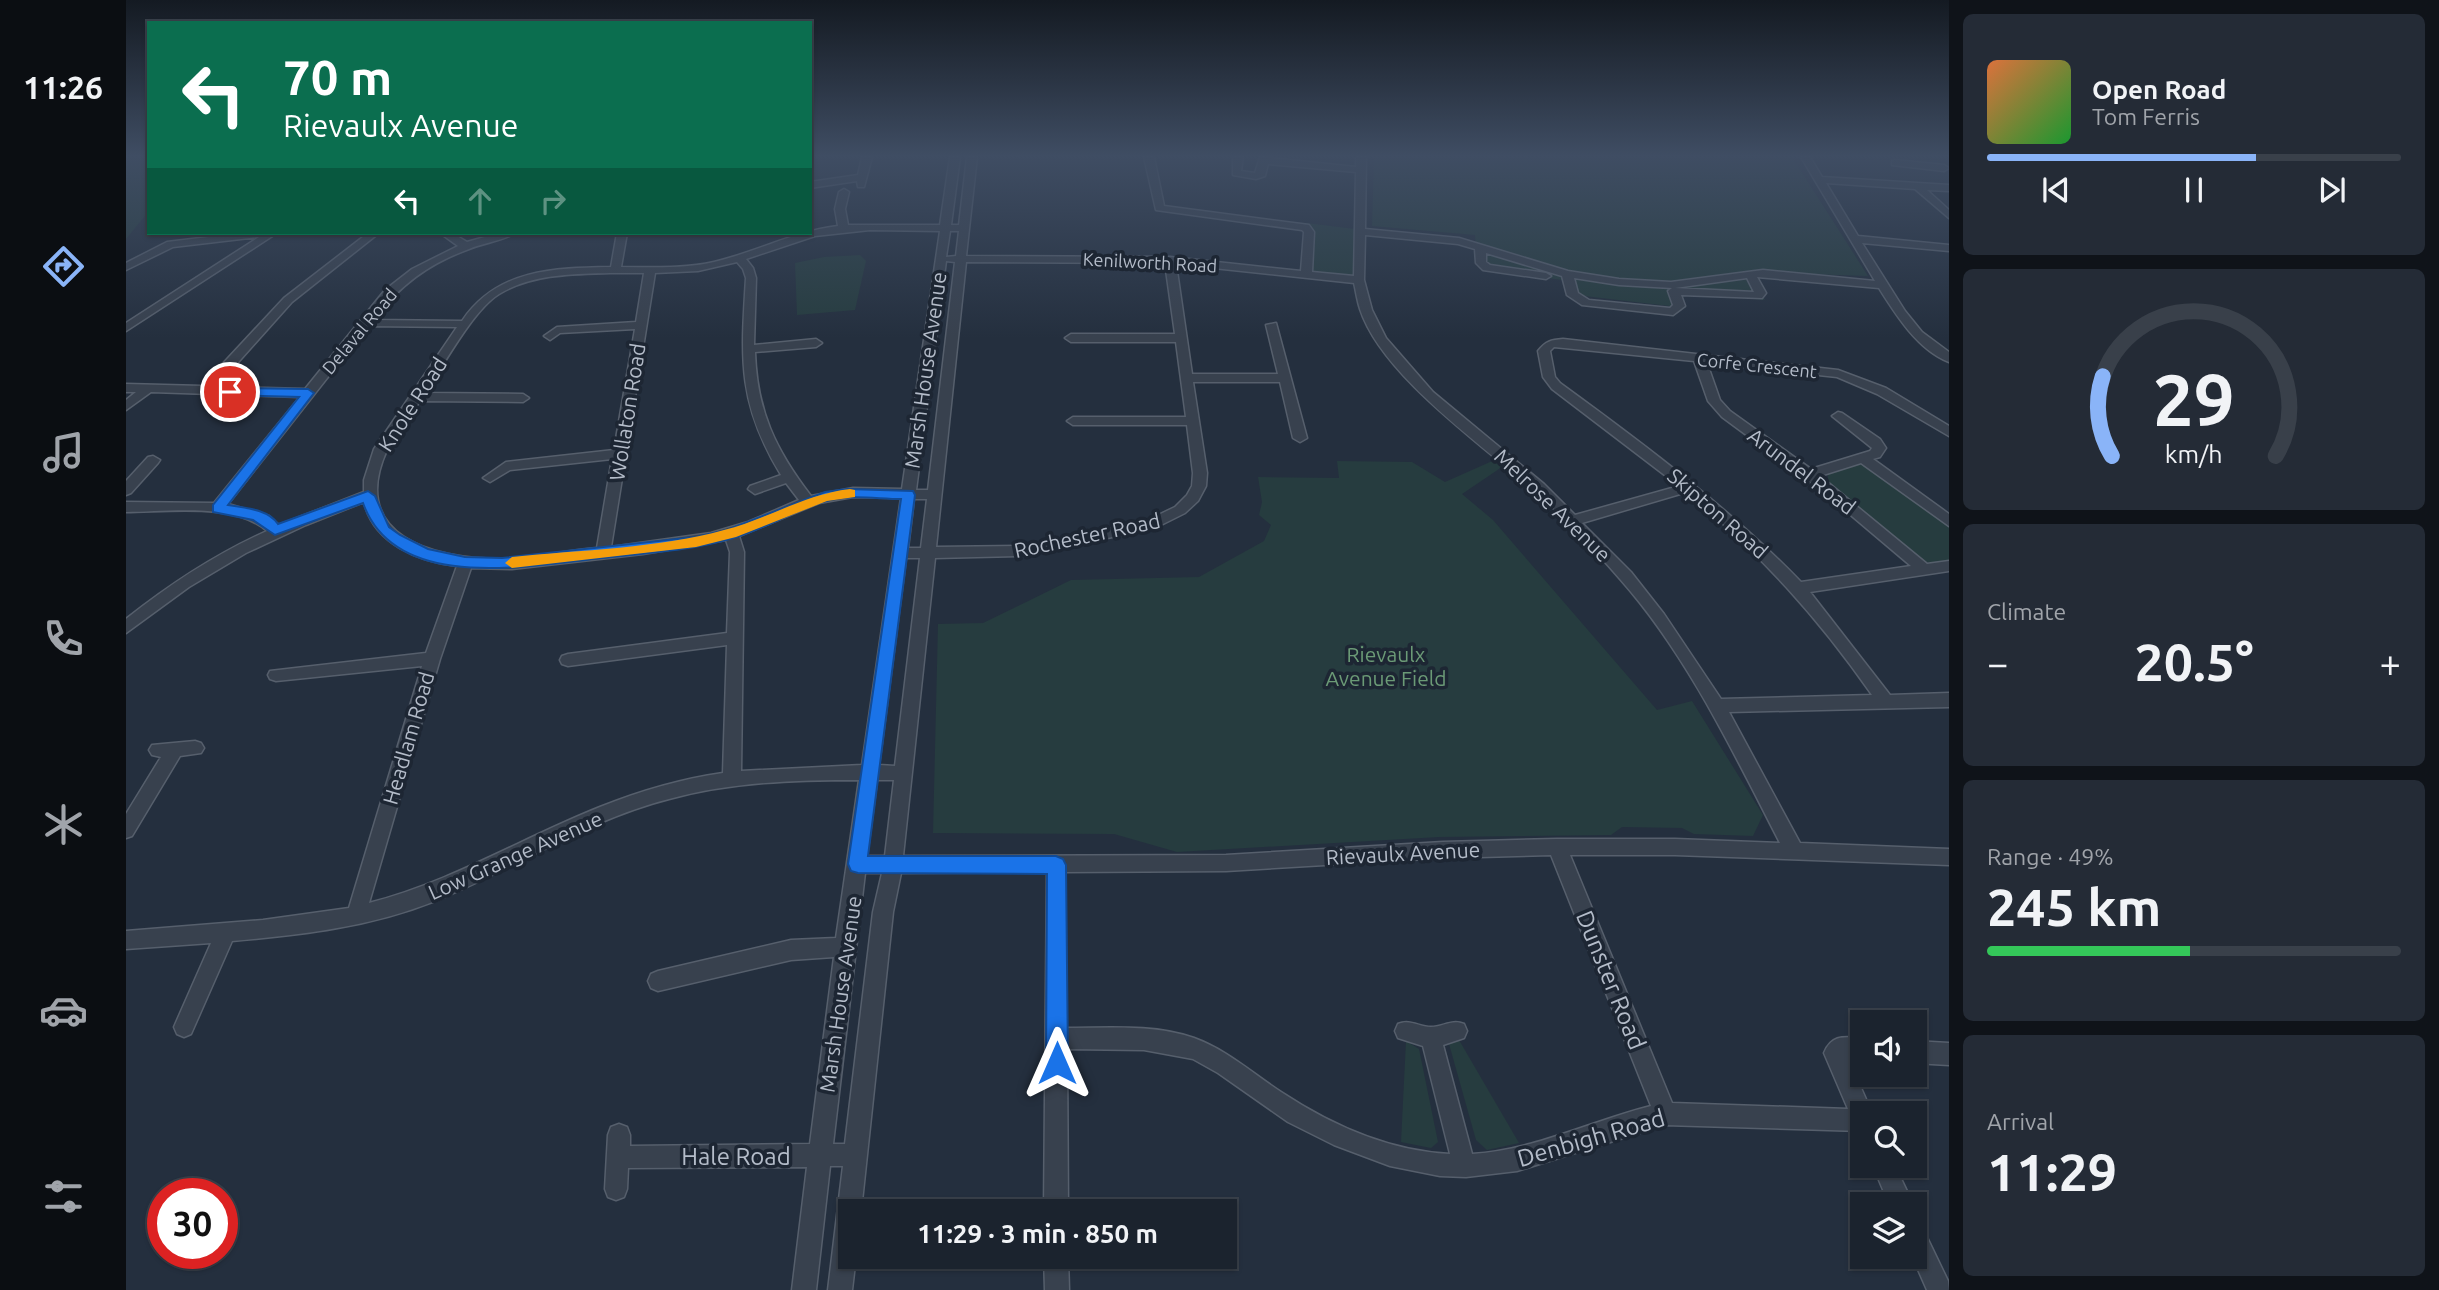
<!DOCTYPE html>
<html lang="en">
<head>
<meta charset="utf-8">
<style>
	body { margin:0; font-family:Ubuntu,sans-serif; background:#242b36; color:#f1f3f6; height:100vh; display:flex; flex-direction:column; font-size:26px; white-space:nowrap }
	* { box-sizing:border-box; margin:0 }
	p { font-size:23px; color:#a0a4aa }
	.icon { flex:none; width:38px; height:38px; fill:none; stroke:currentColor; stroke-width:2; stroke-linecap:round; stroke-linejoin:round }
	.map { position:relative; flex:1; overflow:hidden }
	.side { display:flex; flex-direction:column; gap:14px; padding:14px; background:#0f1319; width:490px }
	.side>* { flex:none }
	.guide { position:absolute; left:21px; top:21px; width:665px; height:214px; border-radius:0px; box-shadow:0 2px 5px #0004,0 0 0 2px #39404a; background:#0b6e4f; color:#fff; overflow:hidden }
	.tools { position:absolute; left:1724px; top:1010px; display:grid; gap:14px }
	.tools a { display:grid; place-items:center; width:77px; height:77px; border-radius:0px; background:#1b232e; box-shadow:0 2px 5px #0004,0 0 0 2px #39404a; font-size:35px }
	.speed { position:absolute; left:21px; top:1178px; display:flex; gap:14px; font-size:35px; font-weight:700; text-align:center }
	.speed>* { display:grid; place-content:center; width:91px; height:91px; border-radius:50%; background:#1b232e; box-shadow:0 2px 5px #0004,0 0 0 2px #39404a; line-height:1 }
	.speed .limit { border:10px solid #d22; background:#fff; color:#111 }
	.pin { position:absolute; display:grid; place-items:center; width:60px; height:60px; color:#fff; margin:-30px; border:4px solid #fff; border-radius:50%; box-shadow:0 2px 7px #0007 }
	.me { position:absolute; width:77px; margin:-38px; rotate:0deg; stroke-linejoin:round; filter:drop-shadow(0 0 5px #0008) }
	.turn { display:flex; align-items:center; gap:24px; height:147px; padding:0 21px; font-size:32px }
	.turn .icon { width:91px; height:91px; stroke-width:2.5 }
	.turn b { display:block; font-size:49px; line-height:60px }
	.lanes { display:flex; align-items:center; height:66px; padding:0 21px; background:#0003; justify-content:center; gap:35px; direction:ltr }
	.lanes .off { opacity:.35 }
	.big { font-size:52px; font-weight:600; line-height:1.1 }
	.side .widget { flex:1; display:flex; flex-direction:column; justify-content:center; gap:10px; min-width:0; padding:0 24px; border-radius:10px; background:#242b36 }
	.side .dial { align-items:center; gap:0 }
	.dial svg { height:182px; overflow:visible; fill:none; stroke:#39404a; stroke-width:7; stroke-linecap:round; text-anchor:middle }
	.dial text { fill:#f1f3f6; stroke:none }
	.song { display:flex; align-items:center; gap:21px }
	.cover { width:84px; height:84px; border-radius:10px; background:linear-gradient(135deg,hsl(20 70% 55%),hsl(130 70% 35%)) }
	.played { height:7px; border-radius:4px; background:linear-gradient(90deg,#8ab4f8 65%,#39404a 65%) }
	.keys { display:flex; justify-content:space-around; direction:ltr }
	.heat { display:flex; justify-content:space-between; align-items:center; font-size:38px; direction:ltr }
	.charge { height:10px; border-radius:5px; background:linear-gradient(90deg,#34c759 49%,#39404a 0) }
	.trip { position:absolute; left:712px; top:1199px; width:399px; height:70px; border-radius:0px; background:#1b232e; box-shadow:0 2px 5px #0004,0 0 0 2px #39404a; font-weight:600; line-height:70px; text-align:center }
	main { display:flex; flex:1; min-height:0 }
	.tabs { display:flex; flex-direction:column; width:126px; justify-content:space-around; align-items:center; background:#0b0e12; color:#a0a4aa }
	.tabs .icon { width:49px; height:49px }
	.tabs .active { color:#8ab4f8 }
	.tabs b { font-size:32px; color:#f1f3f6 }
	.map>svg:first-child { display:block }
</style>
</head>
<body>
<main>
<nav class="tabs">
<b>11:26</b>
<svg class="icon active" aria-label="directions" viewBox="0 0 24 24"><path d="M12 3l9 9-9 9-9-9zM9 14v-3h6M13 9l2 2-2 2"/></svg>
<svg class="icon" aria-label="music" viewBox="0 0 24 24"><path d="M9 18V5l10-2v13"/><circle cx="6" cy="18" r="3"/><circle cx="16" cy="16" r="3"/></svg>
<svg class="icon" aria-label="phone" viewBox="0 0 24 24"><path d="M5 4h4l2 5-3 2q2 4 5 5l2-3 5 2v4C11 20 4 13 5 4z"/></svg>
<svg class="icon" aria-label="climate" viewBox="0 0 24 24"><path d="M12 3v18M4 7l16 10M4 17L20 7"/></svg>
<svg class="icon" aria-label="car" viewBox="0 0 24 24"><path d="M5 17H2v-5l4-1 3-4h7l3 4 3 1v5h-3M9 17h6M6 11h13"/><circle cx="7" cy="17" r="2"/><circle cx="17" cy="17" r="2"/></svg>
<svg class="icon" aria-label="filters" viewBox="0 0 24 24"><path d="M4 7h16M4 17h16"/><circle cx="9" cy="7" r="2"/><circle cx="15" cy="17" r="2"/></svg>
</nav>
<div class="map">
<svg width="1823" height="1290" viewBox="0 0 1823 1290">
	<rect width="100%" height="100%" fill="#242f3e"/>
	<g fill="#263c3f">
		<polygon points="0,157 23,157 23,211 0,239"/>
		<polygon points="1248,157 1666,157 1742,276 1626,272 1624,274 1639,300 1556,293 1560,308 1441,294 1436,280 1357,269 1350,250 1349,235 1246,226"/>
		<polygon points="1181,223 1229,229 1230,278 1183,273"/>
		<polygon points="734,255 740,261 729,310 671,315 669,263 698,257"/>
		<polygon points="1382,459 1373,469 1336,494 1367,520 1531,710 1566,701 1637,815 1627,836 1568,834 1556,828 1496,827 1485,835 1313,837 1051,852 988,834 807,833 812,624 857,623 945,580 1073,577 1138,541 1145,525 1133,515 1136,502 1132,477 1213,478 1211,461 1286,462 1319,482 1364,462"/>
		<polygon points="1731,464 1745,467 1823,526 1823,561 1809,564 1794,560 1702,484 1702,473"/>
		<polygon points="1333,1040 1393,1143 1361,1150 1350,1140 1323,1044"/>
		<polygon points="1280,1041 1293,1049 1312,1142 1305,1148 1275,1142"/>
	</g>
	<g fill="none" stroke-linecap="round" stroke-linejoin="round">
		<g stroke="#565f6c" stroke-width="3">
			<g id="minor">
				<polygon points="736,157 746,157 738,187 732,187 731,181 684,188 684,182 732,175"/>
				<path d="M 824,157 L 834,157 L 825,225 L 833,225 L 841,157 L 851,157 L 840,256 L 1044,257 L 1175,271 L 1178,232 L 1176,230 L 1030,210 L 1018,157 L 1028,157 L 1038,206 L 1183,225 L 1188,232 L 1186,272 L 1228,276 L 1230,172 L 1142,164 L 1139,176 L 1130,179 L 1107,175 L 1107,157 L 1117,157 L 1115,171 L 1129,173 L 1134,157 L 1230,167 L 1230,157 L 1240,157 L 1239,229 L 1333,238 L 1442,271 L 1493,279 L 1545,282 L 1637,270 L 1749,281 L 1675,157 L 1684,157 L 1696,177 L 1823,185 L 1823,191 L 1801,190 L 1823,210 L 1823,218 L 1789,189 L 1700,183 L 1732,236 L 1823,245 L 1823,251 L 1736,243 L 1779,311 L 1796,332 L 1823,352 L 1823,362 C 1792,350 1770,315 1753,288 L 1631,277 L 1640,293 L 1636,298 L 1555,295 L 1559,306 L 1547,315 L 1456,305 L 1441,295 L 1436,276 L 1360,253 L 1360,262 L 1364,265 L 1420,273 L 1425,276 L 1420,279 L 1357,270 L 1350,263 L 1349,249 L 1332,244 L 1239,235 L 1238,280 L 1246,310 L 1260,338 L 1307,392 L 1418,484 L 1449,515 L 1553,486 L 1426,389 L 1417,377 L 1412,351 C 1420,341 1425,340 1437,339 L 1712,370 L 1760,388 L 1823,426 L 1823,436 L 1751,394 L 1711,377 L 1581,363 L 1594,400 L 1604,411 L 1685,469 L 1744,451 L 1746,448 L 1706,416 L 1712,412 L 1716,413 L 1754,439 L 1760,448 L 1754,457 L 1747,459 L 1823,514 L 1823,526 L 1735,463 L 1694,476 L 1801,564 L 1823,561 L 1823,571 L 1684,592 L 1764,695 L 1823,693 L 1823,707 L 1603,712 L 1674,843 L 1823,849 L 1823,865 L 1549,855 L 1444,855 L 1546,1103 L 1722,1109 L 1698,1053 C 1706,1034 1718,1037 1736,1038 L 1736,1060 L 1722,1058 L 1746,1113 L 1736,1113 L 1736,1131 L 1539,1125 L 1391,1171 L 1340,1177 L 1314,1176 L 1264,1166 L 1208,1145 L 1162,1122 L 1092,1073 L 1067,1059 L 1018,1050 L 941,1049 L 942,1211 L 918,1211 L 921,872 L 775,873 L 767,912 L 735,1211 L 724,1211 L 724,1256 L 730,1256 L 726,1290 L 702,1290 L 717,1166 L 704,1166 L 690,1290 L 666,1290 L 681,1167 L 502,1168 L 501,1189 L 498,1197 L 490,1200 L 482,1197 L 479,1189 L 482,1135 L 485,1127 L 493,1124 L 501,1127 L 504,1135 L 504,1146 L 684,1144 L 708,957 L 665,960 L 532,991 L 525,988 L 522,981 L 525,974 L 532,971 L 665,940 L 710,938 L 733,780 C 670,780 605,782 543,799 C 460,820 388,869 309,901 C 244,927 175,935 106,941 L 65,1034 L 58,1037 L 51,1034 L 48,1027 L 85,943 L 0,949 L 0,931 L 137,920 L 223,908 L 296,666 L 150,681 L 144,679 L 142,675 L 144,671 L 300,653 L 331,566 C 292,561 248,544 238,502 L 180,525 L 120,553 L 63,587 L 0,633 L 0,619 C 44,584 90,554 141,531 C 109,502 41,512 0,512 L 0,502 L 88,503 L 174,397 L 25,392 L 0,410 L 0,400 L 10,392 L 0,392 L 0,384 L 76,386 L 158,298 L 242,233 L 253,233 L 166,302 L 90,387 L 179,389 L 259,290 L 286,269 L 332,246 L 314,233 L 326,233 L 341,242 L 373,233 L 389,233 C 377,241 357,243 343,249 C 302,264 274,285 247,320 L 336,321 C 371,269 428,268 485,267 L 491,233 L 501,233 L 495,267 C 526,267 558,269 588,262 C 630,252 669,231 712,226 L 709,209 L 713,192 L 718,189 L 723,192 L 719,209 L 722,225 L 814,225 ZM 744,230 L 814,231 L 776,489 L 727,488 L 685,496 C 649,449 631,411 629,352 L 690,347 L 696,343 L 690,339 L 628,345 L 630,278 L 627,268 L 620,259 L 689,236 ZM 824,231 L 833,231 L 830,256 L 820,257 ZM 820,261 L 829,262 L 802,490 L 790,490 ZM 611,262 L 617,269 L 620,278 C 615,358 611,403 655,475 L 624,486 L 622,489 L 629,494 L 660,483 L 673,500 L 622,522 L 585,533 L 485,547 L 529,273 L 572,271 ZM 840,262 L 1039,263 L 1049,334 L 945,334 L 939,338 L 945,342 L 1050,342 L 1060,417 L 947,417 L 941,421 L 947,425 L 1061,425 L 1067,473 L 1066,486 L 1061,495 L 1049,507 L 1020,521 L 896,546 L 810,547 ZM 1050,264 L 1228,283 C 1230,291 1231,300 1234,309 C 1255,374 1354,443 1405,488 C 1437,515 1467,548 1494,579 C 1562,656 1607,752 1654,843 L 1549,839 L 1431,839 L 1317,842 L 1100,855 L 777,856 L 809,558 L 896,556 L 1029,528 L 1059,513 L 1072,501 L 1080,486 L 1081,473 L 1067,382 L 1154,382 L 1167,438 L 1174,442 L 1181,438 L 1150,323 L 1140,325 L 1152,374 L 1066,374 ZM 484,273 L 518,273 L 510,322 L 431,327 L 418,336 L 424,340 L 434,333 L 509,329 L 488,450 L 380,462 L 357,478 L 364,482 L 384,470 L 486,459 L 471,548 C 438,551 407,558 374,559 C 307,559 222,536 261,450 C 269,433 283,417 294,401 L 397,402 L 403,398 L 397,394 L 299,393 C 317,366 347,310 373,294 C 406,274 447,274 484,273 ZM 1448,278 L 1493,285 L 1546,288 L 1542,291 L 1547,305 L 1544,308 L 1463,300 L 1452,293 ZM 1621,278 L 1628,292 L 1549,288 ZM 242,326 L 331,327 L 248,449 L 238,480 L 238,492 L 153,525 L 143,516 L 102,504 ZM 1428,347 L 1568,361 L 1582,401 L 1596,417 L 1695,490 L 1785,566 L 1675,582 C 1602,507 1519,445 1434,383 L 1429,377 L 1424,351 ZM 1561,492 C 1635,555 1691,616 1746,695 L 1595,699 L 1538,614 L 1505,572 L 1456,523 ZM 727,497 L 775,498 L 736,765 L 615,771 L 618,552 L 613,536 L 693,503 ZM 788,499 L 801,499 L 795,548 L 782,548 ZM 600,540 L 604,552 L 601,633 L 442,654 L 436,656 L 434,660 L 436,664 L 442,666 L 601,645 L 597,773 C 555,779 514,791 474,807 C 396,838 325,882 243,903 L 314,659 L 345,568 L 386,569 L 517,554 ZM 780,558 L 794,558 L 769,766 L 753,765 ZM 751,780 L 768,780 L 759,856 L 741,856 ZM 1425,855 L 1525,1106 C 1465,1121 1409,1150 1346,1154 L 1317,1045 L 1338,1038 L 1341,1031 L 1338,1024 C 1326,1019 1317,1027 1305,1027 C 1293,1027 1284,1019 1272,1024 L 1269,1031 L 1272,1038 L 1297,1046 L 1324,1154 C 1263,1151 1205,1125 1155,1092 C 1126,1073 1101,1050 1068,1038 C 1028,1024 983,1028 940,1028 L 939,872 L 1100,871 L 1317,858 ZM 739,873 L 756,873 L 747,912 L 719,1144 L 707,1144 Z"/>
				<polygon points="1769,160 1818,165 1823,168 1818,171 1766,165 1766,161"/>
				<polygon points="116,233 151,233 0,331 0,323 133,237 47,247 0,270 0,263 41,242"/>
				<polygon points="27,456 34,460 32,463 5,493 0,495 0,481 22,457"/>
				<polygon points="69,741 75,743 78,748 75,753 54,756 6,836 0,838 0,814 35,757 26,755 23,750 26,745"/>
				<polygon points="1788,1041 1823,1043 1823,1065 1788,1063"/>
				<polygon points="1747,1166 1769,1166 1787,1204 1763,1204"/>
				<polygon points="1788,1223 1796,1227 1822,1281 1823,1290 1801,1290 1786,1256 1788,1256"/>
				<polygon points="918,1256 942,1256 943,1290 919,1290"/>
			</g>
		</g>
		<use href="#minor" fill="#38414e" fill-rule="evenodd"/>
	</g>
	<linearGradient id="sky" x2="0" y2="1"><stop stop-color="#141a22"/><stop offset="0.46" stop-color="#3f4d63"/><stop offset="1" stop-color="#3f4d63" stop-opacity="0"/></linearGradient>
	<rect width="1823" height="338" fill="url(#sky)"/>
	<path fill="#1a73e8" stroke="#114b97" stroke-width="2" d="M 104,388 L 182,389 L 188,393 L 102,505 C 119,508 142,509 152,524 L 242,491 L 249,496 L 263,527 L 274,535 L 302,549 L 339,557 L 376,558 L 570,537 L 601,530 L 699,492 L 721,489 L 787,491 L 789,495 L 742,856 L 930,856 L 937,859 L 940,865 L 942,1063 L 939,1070 L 931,1073 L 923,1070 L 920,1063 L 921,874 L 732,873 L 725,871 L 722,864 L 775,499 C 751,499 724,494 700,501 C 668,510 639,529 607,538 C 564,551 519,553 475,558 C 402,566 269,593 237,503 L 149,535 L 127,520 L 87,512 L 87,505 L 173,397 L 100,395 L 98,392 Z"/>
	<path fill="#f59e0b" d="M 724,489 L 729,490 L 729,497 L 701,501 L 610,537 L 570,547 L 386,568 L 379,563 L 386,557 C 453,550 535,548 598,530 C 642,519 679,494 724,489 Z"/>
	<g text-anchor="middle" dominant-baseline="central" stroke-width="7" stroke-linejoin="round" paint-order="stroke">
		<g font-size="18" fill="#b4bcc9" stroke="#1d2633">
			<text transform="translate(1024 262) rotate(3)">Kenilworth Road</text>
			<text transform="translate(233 331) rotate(-50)">Delaval Road</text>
			<text transform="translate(1631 365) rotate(6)">Corfe Crescent</text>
		</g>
		<g font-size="21" fill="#b4bcc9" stroke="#1d2633">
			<text transform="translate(799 370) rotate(-82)">Marsh House Avenue</text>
			<text transform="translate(286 404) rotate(-57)">Knole Road</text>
			<text transform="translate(501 412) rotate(-81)">Wollaton Road</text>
			<text transform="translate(1676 471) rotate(37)">Arundel Road</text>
			<text transform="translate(1427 505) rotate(44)">Melrose Avenue</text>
			<text transform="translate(1592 513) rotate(41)">Skipton Road</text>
			<text transform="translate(961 535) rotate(-12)">Rochester Road</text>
			<text transform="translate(282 738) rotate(-74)">Headlam Road</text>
			<text transform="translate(1277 853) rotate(-3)">Rievaulx Avenue</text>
			<text transform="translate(389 855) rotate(-24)">Low Grange Avenue</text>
			<text transform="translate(714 994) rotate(-82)">Marsh House Avenue</text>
		</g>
		<g font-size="21" fill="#6b9a76" stroke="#1d2633">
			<text x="1260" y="654">Rievaulx<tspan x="1260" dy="24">Avenue Field</tspan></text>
		</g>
		<g font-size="24" fill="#b4bcc9" stroke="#1d2633">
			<text transform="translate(1485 980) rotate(68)">Dunster Road</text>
			<text transform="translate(1465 1138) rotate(-16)">Denbigh Road</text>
			<text x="610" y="1156">Hale Road</text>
		</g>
	</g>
</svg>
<div class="tools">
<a><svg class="icon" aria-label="sound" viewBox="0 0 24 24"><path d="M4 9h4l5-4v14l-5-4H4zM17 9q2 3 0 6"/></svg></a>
<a><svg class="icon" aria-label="search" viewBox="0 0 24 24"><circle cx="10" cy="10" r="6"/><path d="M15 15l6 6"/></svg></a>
<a><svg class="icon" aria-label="layers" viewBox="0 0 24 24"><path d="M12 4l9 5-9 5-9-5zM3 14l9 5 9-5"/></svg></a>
</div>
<div class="speed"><div class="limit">30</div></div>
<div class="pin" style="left:104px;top:392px;background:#d93025"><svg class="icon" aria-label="arrive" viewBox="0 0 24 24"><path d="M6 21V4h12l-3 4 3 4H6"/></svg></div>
<svg class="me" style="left:931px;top:1063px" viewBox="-20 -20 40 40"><path d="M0-17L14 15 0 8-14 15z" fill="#1a73e8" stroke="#fff" stroke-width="4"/></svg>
<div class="trip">11:29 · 3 min · 850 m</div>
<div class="guide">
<div class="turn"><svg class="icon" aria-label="left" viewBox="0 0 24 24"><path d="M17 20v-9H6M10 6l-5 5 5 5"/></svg><div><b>70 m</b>Rievaulx Avenue</div></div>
<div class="lanes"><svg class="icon" aria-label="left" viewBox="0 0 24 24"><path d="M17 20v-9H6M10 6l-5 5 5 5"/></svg><svg class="icon off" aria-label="ahead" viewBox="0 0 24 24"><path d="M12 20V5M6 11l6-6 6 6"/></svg><svg class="icon off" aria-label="right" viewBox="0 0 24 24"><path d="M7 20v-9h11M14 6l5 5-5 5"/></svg></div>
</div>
</div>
<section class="side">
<div class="widget">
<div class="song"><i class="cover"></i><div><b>Open Road</b><p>Tom Ferris</p></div></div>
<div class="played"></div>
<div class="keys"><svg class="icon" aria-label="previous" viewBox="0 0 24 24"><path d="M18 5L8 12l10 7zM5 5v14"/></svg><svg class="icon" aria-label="pause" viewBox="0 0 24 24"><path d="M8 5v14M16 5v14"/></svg><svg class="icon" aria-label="next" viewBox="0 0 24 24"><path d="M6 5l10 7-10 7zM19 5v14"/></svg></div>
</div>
<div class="widget dial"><svg viewBox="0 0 100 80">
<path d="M14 69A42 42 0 1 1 86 69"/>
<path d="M14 69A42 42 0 0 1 10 34" stroke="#8ab4f8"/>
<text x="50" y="56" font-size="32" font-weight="700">29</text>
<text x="50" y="72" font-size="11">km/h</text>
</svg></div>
<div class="widget"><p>Climate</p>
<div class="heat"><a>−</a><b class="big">20.5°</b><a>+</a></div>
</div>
<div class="widget"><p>Range · 49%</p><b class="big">245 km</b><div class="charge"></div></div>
<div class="widget"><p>Arrival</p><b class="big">11:29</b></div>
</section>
</main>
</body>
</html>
